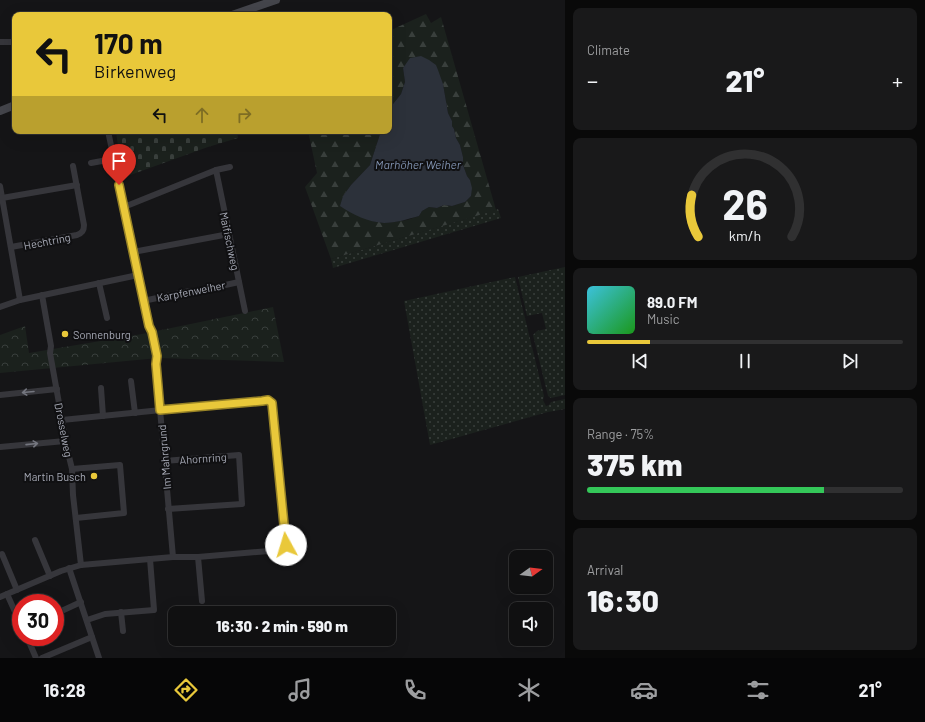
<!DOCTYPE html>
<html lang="en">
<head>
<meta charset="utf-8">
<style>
	body { margin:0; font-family:Barlow,sans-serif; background:#19191a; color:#f1f3f6; height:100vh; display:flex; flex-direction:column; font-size:15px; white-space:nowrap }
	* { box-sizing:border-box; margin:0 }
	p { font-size:13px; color:#9c9d9f }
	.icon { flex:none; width:22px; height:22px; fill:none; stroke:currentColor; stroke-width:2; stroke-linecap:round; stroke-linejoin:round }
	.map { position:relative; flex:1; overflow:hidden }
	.drawer { display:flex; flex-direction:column; gap:8px; padding:8px; background:#090909; width:360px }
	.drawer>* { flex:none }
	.banner { position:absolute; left:12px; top:12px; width:380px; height:122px; border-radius:8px; box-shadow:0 4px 16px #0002,0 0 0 1px #303031; background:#e9c83a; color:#111; overflow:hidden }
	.needle { width:26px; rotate:75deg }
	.tools { position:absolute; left:509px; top:550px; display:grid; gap:8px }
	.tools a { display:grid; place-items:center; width:44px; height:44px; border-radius:8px; background:#101011; box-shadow:0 4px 16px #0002,0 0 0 1px #303031; font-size:20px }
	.speed { position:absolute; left:12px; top:594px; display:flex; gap:8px; font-size:20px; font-weight:700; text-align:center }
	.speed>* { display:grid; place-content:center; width:52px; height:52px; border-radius:50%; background:#101011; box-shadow:0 4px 16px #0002,0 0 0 1px #303031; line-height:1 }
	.speed .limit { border:6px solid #d22; background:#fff; color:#111 }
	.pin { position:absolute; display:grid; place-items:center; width:34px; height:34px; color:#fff; margin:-41px -17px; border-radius:50% 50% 50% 0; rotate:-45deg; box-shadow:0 0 4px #0007 }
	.pin .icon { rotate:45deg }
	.me { position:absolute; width:44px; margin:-22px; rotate:354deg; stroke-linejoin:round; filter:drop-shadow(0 0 3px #0008) }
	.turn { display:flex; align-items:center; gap:14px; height:84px; padding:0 16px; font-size:18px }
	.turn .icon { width:52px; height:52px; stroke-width:2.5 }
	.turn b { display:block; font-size:28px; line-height:34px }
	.lanes { display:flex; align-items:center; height:38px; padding:0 16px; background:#0003; justify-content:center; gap:20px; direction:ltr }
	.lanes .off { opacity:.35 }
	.big { font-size:30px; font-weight:800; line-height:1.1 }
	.drawer .widget { flex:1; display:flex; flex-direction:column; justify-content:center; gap:6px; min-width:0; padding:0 14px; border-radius:8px; background:#19191a }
	.drawer .dial { align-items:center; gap:0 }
	.dial svg { height:104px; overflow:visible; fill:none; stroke:#303031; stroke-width:7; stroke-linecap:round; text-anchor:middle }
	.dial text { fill:#f1f3f6; stroke:none }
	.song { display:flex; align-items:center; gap:12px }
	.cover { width:48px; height:48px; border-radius:6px; background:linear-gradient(135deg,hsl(190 70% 55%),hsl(120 70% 35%)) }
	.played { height:4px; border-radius:2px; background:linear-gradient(90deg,#e9c83a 20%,#303031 20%) }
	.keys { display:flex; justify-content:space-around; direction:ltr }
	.heat { display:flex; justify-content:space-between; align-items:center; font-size:22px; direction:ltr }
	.charge { height:6px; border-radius:3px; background:linear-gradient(90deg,#34c759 75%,#303031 0) }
	.trip { position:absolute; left:168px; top:606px; width:228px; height:40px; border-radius:8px; background:#101011; box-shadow:0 4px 16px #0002,0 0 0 1px #303031; font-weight:800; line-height:40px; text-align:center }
	.tabs { display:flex; height:64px; justify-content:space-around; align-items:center; background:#060607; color:#9c9d9f }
	.tabs .icon { width:28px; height:28px }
	.tabs .current { color:#e9c83a }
	.tabs b { font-size:18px; color:#f1f3f6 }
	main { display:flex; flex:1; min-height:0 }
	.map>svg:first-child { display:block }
</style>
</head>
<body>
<main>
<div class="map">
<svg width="565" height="658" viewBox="0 0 565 658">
	<defs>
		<pattern id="grass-dots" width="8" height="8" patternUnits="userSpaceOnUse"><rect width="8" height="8" fill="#1b211d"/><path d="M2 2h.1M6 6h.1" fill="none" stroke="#393f3c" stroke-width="1.8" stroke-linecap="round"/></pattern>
		<pattern id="forest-firs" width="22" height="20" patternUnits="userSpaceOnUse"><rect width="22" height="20" fill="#1b211d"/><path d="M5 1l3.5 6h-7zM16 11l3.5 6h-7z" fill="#393f3c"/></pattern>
		<pattern id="cemetery-stones" width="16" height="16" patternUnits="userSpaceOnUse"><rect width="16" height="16" fill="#1b211d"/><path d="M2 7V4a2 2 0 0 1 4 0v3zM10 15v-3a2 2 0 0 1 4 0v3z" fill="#393f3c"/></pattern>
		<pattern id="park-crowns" width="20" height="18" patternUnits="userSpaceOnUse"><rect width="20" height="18" fill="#1b211d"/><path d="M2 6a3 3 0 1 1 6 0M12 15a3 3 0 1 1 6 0" fill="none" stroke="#393f3c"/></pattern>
	</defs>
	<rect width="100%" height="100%" fill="#151517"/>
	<g fill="url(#grass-dots)">
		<polygon points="498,209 501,218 333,268 331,259"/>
		<polygon points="565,267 565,395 551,398 548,396 533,335 537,331 546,329 542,313 527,316 518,277"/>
		<polygon points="515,277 544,396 543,400 546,406 549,405 551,402 565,399 565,409 548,412 430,445 404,301"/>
	</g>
	<polygon fill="url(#forest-firs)" points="426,14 431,23 441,17 496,210 331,259 305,187 317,173 308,131 381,131 370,165 351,185 343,196 372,221 386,223 407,220 419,216 422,211 429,207 437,208 444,205 452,206 465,202 471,196 470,180 467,176 463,165 463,157 460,145 456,138 454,129 452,126 452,121 448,113 443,84 403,67 405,82 401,94 393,104 391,114 389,118 389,31"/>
	<polygon fill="url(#cemetery-stones)" points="116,131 237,131 238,138 208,147 122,178"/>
	<polygon fill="url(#park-crowns)" points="273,307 284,362 158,358 0,373 0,335 25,326 29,353 142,334"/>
	<path fill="#2c313a" d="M 421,56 L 429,60 L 436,65 L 438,70 L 443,84 L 448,113 L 452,121 L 452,126 L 454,129 L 456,138 L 460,145 L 463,157 L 463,165 L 467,176 L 470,180 L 472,188 L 471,196 L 465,202 L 452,206 L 444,205 L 437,208 L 429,207 L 422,211 L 419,216 C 408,219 396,223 384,223 C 368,222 353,215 340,206 L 343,196 L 351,185 L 370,165 L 381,131 L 389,131 L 389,118 L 391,114 L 393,104 L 401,94 L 405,82 L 403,68 L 410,58 Z"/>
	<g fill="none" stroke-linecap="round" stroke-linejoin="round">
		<g stroke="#36363b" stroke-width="6">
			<polyline points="0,42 15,42"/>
			<path d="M 108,131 L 149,326 C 155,336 158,352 156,364 L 173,557"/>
			<polyline points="91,163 113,159"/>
			<polyline points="216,170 230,167"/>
			<polyline points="0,186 20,300"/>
			<polyline points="2,198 77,185"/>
			<polyline points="124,207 216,170 245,311"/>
			<path d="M 11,247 L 77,235 C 82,233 84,231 84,225 L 73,166"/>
			<polyline points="133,252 229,234"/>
			<polyline points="99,283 107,318"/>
			<polyline points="42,295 51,346 50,353 62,420 65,440 72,469 73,495 81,565"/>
			<polyline points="143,301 190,291 198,291 239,282"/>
			<polyline points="0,307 20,300 138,275"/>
			<polyline points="131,381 135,413"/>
			<polyline points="101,388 103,416"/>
			<polyline points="0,395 57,389"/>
			<polyline points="0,447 65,441"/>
			<polyline points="164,461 239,455 242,504 168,509"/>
			<polyline points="72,469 120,465 124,513 76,518"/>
			<polyline points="35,540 50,576"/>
			<polyline points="2,554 17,590"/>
			<polyline points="198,557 202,601"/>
			<polyline points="69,568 99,658"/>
			<polyline points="7,594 21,625"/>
			<polyline points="0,597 61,571 81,565 173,557 198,557 281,550 286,545 272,403 268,400 201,406 62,420"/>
			<polyline points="121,612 123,631"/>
			<polyline points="55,614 81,602"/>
			<polyline points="87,620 105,614 154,610 150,559"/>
			<polyline points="27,637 36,658"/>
			<polyline points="42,658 92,637"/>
		</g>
		<g stroke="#44454b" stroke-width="8">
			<polyline points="232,15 276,0"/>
			<polyline points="0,111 15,105"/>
		</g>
	</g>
	<defs><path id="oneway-shaft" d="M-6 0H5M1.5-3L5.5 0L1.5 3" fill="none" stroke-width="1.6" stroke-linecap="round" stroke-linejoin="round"/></defs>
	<g stroke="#74767f">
		<use href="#oneway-shaft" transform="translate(28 392) rotate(175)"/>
		<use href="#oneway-shaft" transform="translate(32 444) rotate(-6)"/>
	</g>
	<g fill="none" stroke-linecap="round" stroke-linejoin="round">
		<g stroke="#978226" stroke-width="10">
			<polyline id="route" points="119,185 149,326 152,332 157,356 156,364 160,410 262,401 268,400 272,403 286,545"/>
		</g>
		<use href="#route" stroke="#e9c83a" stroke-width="7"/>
	</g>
	<g fill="#e9c83a" stroke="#101012" stroke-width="1.5">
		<circle cx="65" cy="334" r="4"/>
		<circle cx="94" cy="476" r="4"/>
	</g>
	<g text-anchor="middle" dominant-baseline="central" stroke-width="4" stroke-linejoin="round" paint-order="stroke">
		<g font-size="11" fill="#a7aab6" stroke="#101012">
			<text transform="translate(47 241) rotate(-11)">Hechtring</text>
			<text transform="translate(230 241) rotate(78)">Maifischweg</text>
			<text transform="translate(191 291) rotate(-11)">Karpfenweiher</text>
			<text transform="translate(64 430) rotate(79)">Drosselweg</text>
			<text transform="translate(164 457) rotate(-95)">Im Mahrgrund</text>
			<text transform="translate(203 458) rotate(-4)">Ahornring</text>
		</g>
		<g font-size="11" fill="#a7aab6" stroke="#101012" text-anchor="start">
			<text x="73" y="334">Sonnenburg</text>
			<text x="86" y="476" text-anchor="end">Martin Busch</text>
		</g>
		<g font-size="12" font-style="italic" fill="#8092b0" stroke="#101012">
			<text x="418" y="164">Marhöher Weiher</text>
		</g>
	</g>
</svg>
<div class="tools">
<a><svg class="needle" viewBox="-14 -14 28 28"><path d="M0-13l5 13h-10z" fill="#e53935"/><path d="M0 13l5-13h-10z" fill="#9c9d9f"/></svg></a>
<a><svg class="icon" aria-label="sound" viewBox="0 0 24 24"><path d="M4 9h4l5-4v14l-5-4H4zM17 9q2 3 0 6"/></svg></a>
</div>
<div class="speed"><div class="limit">30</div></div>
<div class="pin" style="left:119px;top:185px;background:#d93025"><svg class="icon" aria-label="arrive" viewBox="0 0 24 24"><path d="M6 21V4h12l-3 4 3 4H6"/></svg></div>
<svg class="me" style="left:286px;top:545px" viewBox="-20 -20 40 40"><circle r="19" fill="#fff"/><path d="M0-13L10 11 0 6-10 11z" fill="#e9c83a"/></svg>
<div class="trip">16:30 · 2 min · 590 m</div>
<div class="banner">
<div class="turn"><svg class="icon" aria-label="left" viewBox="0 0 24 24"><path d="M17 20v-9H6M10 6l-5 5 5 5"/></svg><div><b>170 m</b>Birkenweg</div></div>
<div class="lanes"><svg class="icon" aria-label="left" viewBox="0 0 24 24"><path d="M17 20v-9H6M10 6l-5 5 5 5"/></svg><svg class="icon off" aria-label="ahead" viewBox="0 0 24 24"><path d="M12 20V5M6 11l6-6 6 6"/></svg><svg class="icon off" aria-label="right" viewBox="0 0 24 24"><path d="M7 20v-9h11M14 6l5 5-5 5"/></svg></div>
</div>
</div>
<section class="drawer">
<div class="widget"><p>Climate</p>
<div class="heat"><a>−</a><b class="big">21°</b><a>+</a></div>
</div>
<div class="widget dial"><svg viewBox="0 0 100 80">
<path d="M14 69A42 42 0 1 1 86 69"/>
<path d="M14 69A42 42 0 0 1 9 37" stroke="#e9c83a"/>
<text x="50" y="56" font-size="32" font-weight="700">26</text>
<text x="50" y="72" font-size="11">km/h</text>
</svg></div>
<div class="widget">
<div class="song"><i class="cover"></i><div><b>89.0 FM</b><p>Music</p></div></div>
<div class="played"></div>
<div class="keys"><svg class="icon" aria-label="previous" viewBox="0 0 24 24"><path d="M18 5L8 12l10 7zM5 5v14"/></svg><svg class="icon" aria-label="pause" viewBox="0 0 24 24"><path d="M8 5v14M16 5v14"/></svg><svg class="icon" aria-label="next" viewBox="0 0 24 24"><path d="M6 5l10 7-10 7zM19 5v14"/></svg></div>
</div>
<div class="widget"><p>Range · 75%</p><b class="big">375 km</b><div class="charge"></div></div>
<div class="widget"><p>Arrival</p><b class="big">16:30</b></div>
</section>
</main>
<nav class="tabs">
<b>16:28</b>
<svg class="icon current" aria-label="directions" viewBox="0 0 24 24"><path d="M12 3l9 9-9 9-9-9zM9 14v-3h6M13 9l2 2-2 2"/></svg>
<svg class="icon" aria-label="music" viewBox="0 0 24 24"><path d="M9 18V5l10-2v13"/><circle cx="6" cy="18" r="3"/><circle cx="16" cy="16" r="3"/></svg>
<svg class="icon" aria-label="phone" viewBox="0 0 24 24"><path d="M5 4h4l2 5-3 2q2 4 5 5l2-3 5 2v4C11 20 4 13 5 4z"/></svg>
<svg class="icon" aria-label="climate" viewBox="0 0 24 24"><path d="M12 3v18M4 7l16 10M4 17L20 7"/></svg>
<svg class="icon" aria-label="car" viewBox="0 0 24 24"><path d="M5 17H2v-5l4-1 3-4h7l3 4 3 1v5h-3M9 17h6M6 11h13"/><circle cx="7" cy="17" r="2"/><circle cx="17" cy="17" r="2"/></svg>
<svg class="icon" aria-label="filters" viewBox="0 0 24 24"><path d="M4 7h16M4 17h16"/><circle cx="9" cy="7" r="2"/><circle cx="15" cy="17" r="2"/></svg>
<b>21°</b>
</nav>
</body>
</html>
